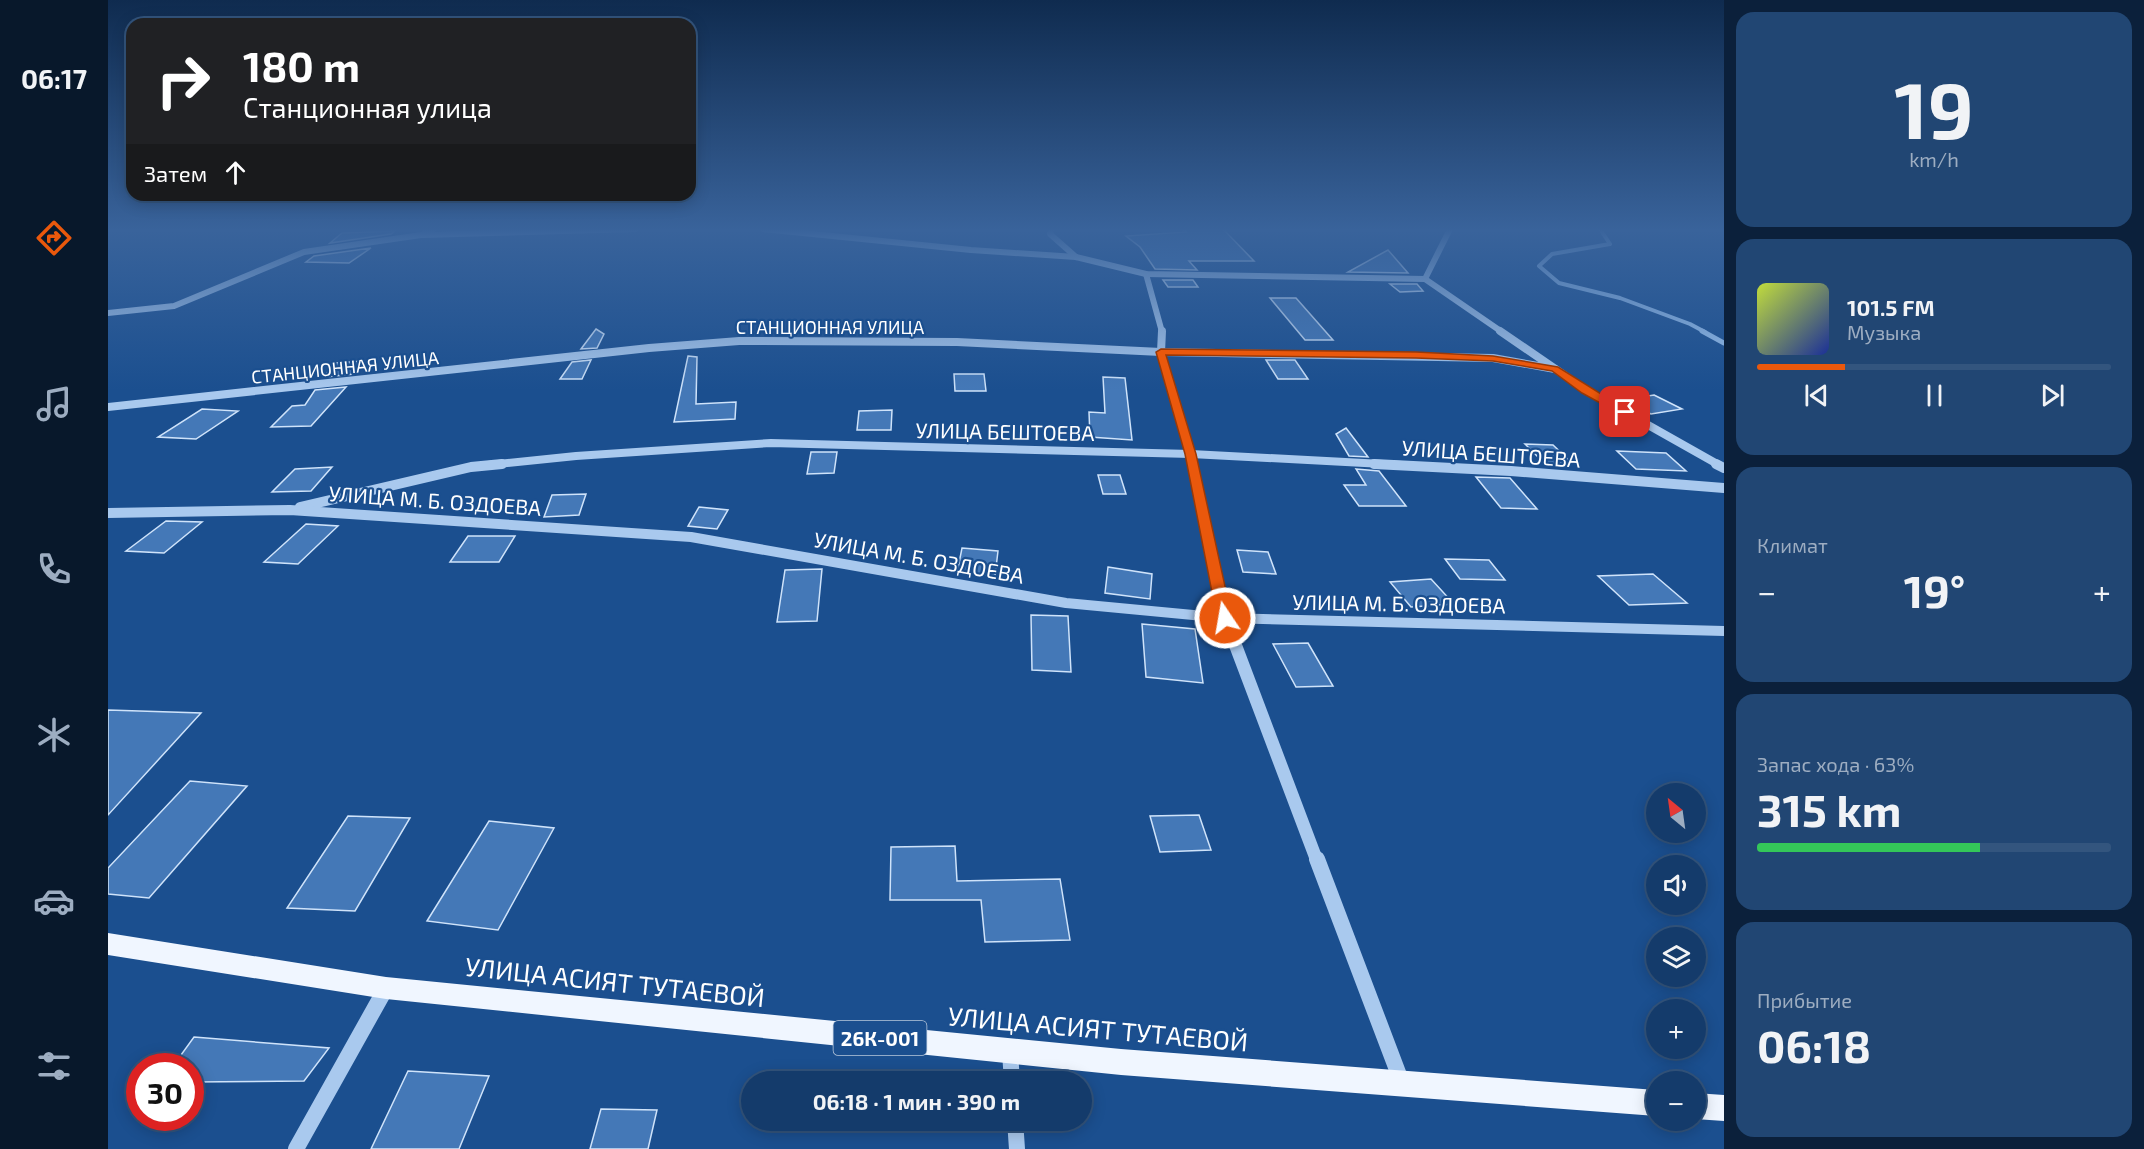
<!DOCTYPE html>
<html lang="ru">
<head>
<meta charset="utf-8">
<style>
	body { margin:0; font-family:"Exo 2",sans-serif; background:#214673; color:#f1f3f6; height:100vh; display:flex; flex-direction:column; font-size:22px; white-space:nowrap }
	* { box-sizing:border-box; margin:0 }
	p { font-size:20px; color:#9dadc1 }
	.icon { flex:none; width:33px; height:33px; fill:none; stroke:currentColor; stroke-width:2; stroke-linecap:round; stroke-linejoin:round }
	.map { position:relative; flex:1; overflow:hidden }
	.drawer { display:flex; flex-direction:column; gap:12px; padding:12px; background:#0b203b; width:420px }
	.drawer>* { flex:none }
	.banner { position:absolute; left:18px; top:18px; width:570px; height:183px; border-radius:18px; box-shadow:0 3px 15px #0003,0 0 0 2px #33557e; background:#202124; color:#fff; overflow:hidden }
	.needle { width:39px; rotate:331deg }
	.controls { position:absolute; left:1538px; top:783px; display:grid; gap:12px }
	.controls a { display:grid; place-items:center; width:60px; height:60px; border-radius:50%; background:#143b6b; box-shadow:0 3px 15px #0003,0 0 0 2px #33557e; font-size:30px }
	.speed { position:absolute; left:18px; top:1053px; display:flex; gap:12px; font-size:30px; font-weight:700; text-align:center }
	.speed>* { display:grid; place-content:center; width:78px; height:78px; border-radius:50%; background:#143b6b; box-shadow:0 3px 15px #0003,0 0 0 2px #33557e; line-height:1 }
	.speed .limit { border:9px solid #d22; background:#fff; color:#111 }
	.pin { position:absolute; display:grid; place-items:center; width:51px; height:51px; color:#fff; margin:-26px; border-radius:12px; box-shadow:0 3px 9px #0006 }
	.me { position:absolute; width:66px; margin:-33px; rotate:348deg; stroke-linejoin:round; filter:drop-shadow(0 0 4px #0008) }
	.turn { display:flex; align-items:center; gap:21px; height:126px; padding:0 18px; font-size:27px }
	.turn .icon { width:78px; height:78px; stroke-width:2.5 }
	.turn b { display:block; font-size:42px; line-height:51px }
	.then { display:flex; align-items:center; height:57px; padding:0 18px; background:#0003; gap:12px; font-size:22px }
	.big { font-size:45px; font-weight:700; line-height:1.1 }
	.drawer .card { flex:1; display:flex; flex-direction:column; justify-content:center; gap:9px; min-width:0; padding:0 21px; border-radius:18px; background:#214673 }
	.drawer .dial { align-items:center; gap:0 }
	.dial b { font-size:78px; line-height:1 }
	.song { display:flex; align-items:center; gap:18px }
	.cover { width:72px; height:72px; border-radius:9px; background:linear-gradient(135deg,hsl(70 70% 55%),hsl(230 70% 35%)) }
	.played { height:6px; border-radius:3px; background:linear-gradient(90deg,#ea580c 25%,#33557e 25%) }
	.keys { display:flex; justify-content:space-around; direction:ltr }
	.heat { display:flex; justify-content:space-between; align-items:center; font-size:33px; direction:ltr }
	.charge { height:9px; border-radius:4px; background:linear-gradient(90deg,#34c759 63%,#33557e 0) }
	.trip { position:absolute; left:633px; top:1071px; width:351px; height:60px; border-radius:30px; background:#143b6b; box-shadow:0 3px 15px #0003,0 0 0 2px #33557e; font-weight:700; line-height:60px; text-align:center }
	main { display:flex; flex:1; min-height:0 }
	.tab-bar { display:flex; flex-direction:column; width:108px; justify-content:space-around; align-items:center; background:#08182b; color:#9dadc1 }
	.tab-bar .icon { width:42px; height:42px }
	.tab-bar .selected { color:#ea580c }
	.tab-bar b { font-size:27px; color:#f1f3f6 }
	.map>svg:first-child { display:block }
</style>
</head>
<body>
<main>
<nav class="tab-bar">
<b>06:17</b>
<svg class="icon selected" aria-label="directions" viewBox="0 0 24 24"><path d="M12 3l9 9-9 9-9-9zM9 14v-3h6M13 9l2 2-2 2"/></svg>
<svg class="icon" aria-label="music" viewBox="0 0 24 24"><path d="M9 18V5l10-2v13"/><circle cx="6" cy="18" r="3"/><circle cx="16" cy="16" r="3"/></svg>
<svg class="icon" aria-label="phone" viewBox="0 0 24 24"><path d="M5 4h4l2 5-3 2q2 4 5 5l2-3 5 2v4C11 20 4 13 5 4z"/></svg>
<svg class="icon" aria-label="climate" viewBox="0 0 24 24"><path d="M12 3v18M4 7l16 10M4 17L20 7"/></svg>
<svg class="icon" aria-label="car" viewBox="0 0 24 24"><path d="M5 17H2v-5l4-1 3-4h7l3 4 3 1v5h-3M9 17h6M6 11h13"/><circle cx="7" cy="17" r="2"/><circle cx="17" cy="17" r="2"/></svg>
<svg class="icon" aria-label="filters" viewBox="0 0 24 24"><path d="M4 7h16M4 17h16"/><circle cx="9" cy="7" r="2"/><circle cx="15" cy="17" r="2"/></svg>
</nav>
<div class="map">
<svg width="1616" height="1149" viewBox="0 0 1616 1149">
	<rect width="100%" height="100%" fill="#1b4f8f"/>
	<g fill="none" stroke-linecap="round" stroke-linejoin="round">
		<polyline stroke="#9cc4f0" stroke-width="4" points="1492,229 1502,244 1444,254 1431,266 1451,283 1512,298 1582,324 1597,332"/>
		<polyline stroke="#9cc4f0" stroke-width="5" points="1594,331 1616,343"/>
	</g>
	<g fill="#4478b7" stroke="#cfe3fa" stroke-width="1.5">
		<polygon points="1074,229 1115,229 1146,261 1081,261 1089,270 1047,269 1032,247 1018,236 1078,232"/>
		<polygon points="287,231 283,234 222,243 234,233"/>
		<polygon points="263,248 241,263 198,262 206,256"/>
		<polygon points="1280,250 1300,273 1240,272"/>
		<polygon points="1055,280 1085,280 1090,287 1060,287"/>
		<polygon points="1282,284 1309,284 1315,291 1292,292"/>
		<polygon points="1162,298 1188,298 1225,340 1197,340"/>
		<polygon points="488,329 496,334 489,348 473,349"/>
		<polygon points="580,356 589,357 588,404 628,402 627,419 566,422"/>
		<polygon points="483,360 474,379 452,379 464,362"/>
		<polygon points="1158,360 1187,360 1200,379 1170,379"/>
		<polygon points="255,361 246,374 216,377 226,363"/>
		<polygon points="846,374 876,374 878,391 847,391"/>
		<polygon points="995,377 1017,378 1024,440 982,437 981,412 997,413"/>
		<polygon points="238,387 203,426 163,427 184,406 197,405 207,390"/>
		<polygon points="1546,395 1574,409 1543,414 1514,400"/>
		<polygon points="94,409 130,411 88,439 50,437"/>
		<polygon points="784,410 783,430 749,430 751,411"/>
		<polygon points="1238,428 1260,457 1241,456 1228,434"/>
		<polygon points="1417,444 1445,445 1465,464 1436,463"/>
		<polygon points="1509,451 1558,453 1578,471 1528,469"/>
		<polygon points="703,452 729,452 726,473 699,474"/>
		<polygon points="224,467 203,491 164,492 187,469"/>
		<polygon points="1248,469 1271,471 1298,506 1251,506 1236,485 1258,485"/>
		<polygon points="990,475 1012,475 1018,494 995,494"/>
		<polygon points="1368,477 1402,478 1429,509 1393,508"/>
		<polygon points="478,494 471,515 436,517 444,495"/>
		<polygon points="591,507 620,510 609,529 580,526"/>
		<polygon points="58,521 94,522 56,553 18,551"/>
		<polygon points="198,524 230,526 190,564 156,562"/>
		<polygon points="360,536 407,536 391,562 342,562"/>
		<polygon points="854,548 890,551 887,576 849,573"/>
		<polygon points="1129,550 1160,552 1168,574 1135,572"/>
		<polygon points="1337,559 1381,560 1397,580 1352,579"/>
		<polygon points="1000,567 1044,574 1042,599 997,593"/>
		<polygon points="714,569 709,621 669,622 677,570"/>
		<polygon points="1545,574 1579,603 1521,605 1490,576"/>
		<polygon points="1323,579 1346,604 1303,607 1282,582"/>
		<polygon points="923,615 960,616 963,672 924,670"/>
		<polygon points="1034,624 1087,629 1095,683 1038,677"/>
		<polygon points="1200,643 1225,686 1188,687 1165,644"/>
		<polygon points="0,710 93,713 0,815"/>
		<polygon points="82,781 139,786 41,898 0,894 0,868"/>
		<polygon points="1091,815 1103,850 1052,852 1042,816"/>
		<polygon points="240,816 302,818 247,911 179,908"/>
		<polygon points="381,821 446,828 390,930 319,921"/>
		<polygon points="847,846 849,881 952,879 962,940 877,942 873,900 782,900 783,847"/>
		<polygon points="86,1037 221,1048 196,1081 82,1082 82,1066 65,1066"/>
		<polygon points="300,1071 381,1076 351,1149 263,1149"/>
		<polygon points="493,1109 549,1110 540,1149 482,1149"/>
	</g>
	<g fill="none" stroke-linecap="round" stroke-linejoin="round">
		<g stroke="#a9c9ee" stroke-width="6">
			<polyline points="655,229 863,250 968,257 1038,274 1317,279"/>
			<polyline points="943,229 942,234 968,257"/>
			<polyline points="1342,229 1317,279 1394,332"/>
			<polyline points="315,235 528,229"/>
			<polyline points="1038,274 1054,332"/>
			<polyline points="0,313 66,306 196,252 313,235 325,229"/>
		</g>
		<g stroke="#a9c9ee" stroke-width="8">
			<polyline points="1054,331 1053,352 1085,465"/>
			<polyline points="1392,331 1478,390 1611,465"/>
			<polyline points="0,407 541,348 631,341 849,342 1053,352 1385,358 1447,369"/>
			<polyline points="380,465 468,456 663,443 1083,454 1294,465"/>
		</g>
		<g stroke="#a9c9ee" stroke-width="10">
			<polyline points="1085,464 1117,618 1124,638"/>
			<polyline points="1266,464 1403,471 1616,488"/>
			<polyline points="1608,464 1616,468"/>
			<polyline points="192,507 363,467 394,464"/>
			<polyline points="0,513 182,510 583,537 958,603 1117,618 1616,631"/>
		</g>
		<polyline stroke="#a9c9ee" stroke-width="13" points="1124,636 1209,861"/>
		<g stroke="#a9c9ee" stroke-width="16">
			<polyline points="1209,859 1294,1083"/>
			<polyline points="902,1052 904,1082"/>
			<polyline points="907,1120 909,1149"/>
			<polyline points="188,1149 278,988"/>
		</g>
		<g fill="#f0f6ff" fill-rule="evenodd">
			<polygon points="0,933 278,977 1013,1049 1548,1090 1548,1116 1013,1075 278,999 0,955"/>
			<polygon points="1587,1093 1616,1095 1616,1121 1587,1119"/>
		</g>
	</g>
	<linearGradient id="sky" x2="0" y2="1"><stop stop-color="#0f2b4f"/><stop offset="0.59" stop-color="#39639b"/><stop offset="1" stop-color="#39639b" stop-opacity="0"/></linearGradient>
	<rect width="1616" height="390" fill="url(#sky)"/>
	<polygon fill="#ea580c" stroke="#983908" stroke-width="1.5" points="1053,349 1308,352 1385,356 1450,367 1522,412 1514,415 1474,393 1444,371 1385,361 1308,358 1058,355 1088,454 1124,618 1117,622 1109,618 1077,454 1048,352"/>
	<g text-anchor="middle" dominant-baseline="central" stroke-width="4.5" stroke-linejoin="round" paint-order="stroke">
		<g font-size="18" fill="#fff" stroke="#1b4f8f">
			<text x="722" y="327">СТАНЦИОННАЯ УЛИЦА</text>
			<text transform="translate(237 367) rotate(-6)">СТАНЦИОННАЯ УЛИЦА</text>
		</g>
		<rect fill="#1b4f8f" stroke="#bbcadd" stroke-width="1.5" x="725.5" y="1021" width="93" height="34" rx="4.5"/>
		<g font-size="20" font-weight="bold" fill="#fff">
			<text x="772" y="1038">26К-001</text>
		</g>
		<g font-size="21" fill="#fff" stroke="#1b4f8f">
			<text transform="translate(897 431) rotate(1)">УЛИЦА БЕШТОЕВА</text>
			<text transform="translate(1383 453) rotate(4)">УЛИЦА БЕШТОЕВА</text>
			<text transform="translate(327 500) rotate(4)">УЛИЦА М. Б. ОЗДОЕВА</text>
			<text transform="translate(811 557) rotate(10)">УЛИЦА М. Б. ОЗДОЕВА</text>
			<text transform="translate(1291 603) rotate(1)">УЛИЦА М. Б. ОЗДОЕВА</text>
		</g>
		<g font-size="26" fill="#fff" stroke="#1b4f8f">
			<text transform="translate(507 981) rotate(6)">УЛИЦА АСИЯТ ТУТАЕВОЙ</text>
			<text transform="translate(990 1028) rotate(5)">УЛИЦА АСИЯТ ТУТАЕВОЙ</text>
		</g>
	</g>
</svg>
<div class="controls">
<a><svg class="needle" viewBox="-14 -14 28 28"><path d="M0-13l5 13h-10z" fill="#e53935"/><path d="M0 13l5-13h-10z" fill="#9dadc1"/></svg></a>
<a><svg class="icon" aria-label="sound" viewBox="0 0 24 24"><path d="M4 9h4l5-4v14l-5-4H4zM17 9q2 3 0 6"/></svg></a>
<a><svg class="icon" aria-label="layers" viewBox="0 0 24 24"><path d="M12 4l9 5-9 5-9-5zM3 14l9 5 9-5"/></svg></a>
<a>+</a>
<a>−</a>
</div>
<div class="speed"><div class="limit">30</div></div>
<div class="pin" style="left:1517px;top:412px;background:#d93025"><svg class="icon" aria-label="arrive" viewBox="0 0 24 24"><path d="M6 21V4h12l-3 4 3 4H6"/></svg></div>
<svg class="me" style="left:1117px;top:618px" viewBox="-20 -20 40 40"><circle r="17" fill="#ea580c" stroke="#fff" stroke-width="3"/><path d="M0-11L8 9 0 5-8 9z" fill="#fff"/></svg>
<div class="trip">06:18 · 1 мин · 390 m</div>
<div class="banner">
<div class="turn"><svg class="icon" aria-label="right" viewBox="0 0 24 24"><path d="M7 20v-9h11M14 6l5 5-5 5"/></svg><div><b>180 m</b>Станционная улица</div></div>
<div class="then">Затем<svg class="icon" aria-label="ahead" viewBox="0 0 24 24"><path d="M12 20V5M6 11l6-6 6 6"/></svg></div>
</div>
</div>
<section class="drawer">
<div class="card dial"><b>19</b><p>km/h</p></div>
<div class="card">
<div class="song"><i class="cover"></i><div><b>101.5 FM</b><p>Музыка</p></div></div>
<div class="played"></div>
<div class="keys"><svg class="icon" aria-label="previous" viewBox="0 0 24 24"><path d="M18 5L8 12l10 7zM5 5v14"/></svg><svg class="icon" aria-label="pause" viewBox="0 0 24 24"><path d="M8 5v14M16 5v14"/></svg><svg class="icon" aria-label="next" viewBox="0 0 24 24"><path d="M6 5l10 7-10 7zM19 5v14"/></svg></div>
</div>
<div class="card"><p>Климат</p>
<div class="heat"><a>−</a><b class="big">19°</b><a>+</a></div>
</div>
<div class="card"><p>Запас хода · 63%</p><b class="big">315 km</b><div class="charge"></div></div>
<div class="card"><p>Прибытие</p><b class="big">06:18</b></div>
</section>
</main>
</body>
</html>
